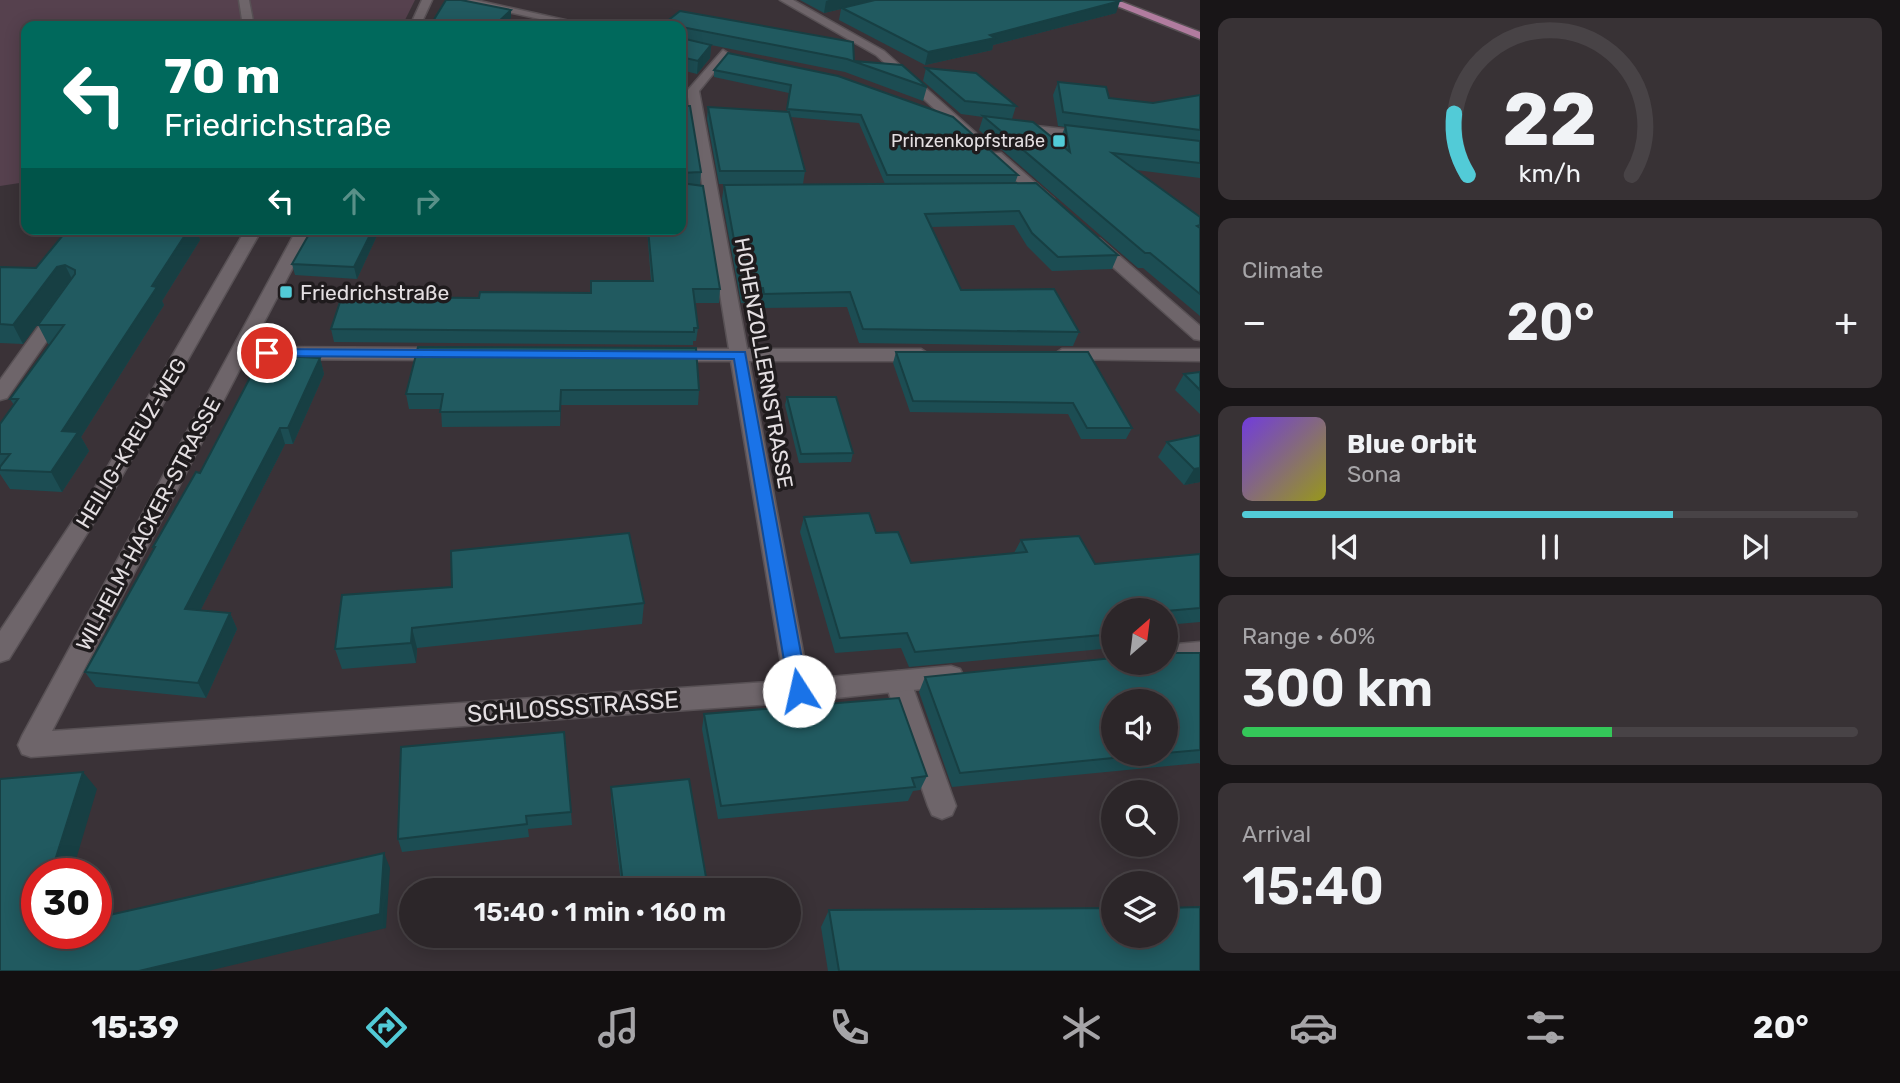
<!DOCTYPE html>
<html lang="en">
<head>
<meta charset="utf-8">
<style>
	body { margin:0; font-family:Rubik,sans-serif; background:#383235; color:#f1f3f6; height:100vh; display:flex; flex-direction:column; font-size:26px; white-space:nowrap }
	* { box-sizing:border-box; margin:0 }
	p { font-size:23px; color:#a6a5a8 }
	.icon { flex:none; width:38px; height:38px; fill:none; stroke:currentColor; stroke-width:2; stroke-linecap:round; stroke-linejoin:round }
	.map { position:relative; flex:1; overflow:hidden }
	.panel { display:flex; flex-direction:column; gap:18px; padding:18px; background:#181517; width:700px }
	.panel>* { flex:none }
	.hud { position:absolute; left:21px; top:21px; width:665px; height:214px; border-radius:14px; box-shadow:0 4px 18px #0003,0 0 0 2px #484346; background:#00695c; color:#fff; overflow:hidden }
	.needle { width:46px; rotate:28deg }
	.controls { position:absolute; left:1101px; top:598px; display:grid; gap:14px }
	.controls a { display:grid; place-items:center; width:77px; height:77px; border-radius:50%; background:#2c2629; box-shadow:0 4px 18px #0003,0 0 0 2px #484346; font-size:35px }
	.speed { position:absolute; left:21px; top:858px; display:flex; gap:14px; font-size:35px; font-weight:700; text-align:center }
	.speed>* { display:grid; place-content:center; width:91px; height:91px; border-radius:50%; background:#2c2629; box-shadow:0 4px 18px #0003,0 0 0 2px #484346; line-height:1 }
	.speed .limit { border:10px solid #d22; background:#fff; color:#111 }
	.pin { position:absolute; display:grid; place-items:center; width:60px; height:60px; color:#fff; margin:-30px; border:4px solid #fff; border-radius:50%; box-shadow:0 2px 7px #0007 }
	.me { position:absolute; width:77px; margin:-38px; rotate:350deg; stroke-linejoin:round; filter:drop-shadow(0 0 5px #0008) }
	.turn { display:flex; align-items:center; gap:24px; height:147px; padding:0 28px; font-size:32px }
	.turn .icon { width:91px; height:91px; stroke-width:2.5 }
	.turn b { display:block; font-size:49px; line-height:60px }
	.lanes { display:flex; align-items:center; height:66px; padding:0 28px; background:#0003; justify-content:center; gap:35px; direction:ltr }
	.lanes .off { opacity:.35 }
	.big { font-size:52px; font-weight:600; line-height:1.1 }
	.panel .card { flex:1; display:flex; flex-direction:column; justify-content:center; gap:10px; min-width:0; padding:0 24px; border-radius:14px; background:#383235 }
	.panel .dial { align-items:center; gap:0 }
	.dial svg { height:182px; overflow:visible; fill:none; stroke:#484346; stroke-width:7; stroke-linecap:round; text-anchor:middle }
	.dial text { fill:#f1f3f6; stroke:none }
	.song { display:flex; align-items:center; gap:21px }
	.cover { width:84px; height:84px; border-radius:10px; background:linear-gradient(135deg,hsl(260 70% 55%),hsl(60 70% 35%)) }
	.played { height:7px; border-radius:4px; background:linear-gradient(90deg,#52cbd7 70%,#484346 70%) }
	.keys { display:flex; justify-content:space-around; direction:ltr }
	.heat { display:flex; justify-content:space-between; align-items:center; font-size:38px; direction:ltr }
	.charge { height:10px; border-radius:5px; background:linear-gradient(90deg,#34c759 60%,#484346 0) }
	.trip { position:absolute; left:399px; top:878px; width:402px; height:70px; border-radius:35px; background:#2c2629; box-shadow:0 4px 18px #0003,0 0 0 2px #484346; font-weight:600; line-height:70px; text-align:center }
	.tabs { display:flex; height:112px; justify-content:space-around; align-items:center; background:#120f10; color:#a6a5a8 }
	.tabs .icon { width:49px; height:49px }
	.tabs .selected { color:#52cbd7 }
	.tabs b { font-size:32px; color:#f1f3f6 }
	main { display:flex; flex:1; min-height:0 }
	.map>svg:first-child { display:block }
</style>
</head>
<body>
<main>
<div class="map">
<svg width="1200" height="971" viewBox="0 0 1200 971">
	<rect width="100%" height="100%" fill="#3a3237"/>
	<polygon fill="#56414e" points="0,0 415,0 402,26 26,26 26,182 0,186"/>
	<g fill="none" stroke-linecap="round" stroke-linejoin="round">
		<g stroke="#585155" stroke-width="3">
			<g id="lane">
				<polygon points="58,307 67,312 7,398 0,400 0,380 52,308"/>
				<polygon points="898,671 907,674 911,682 956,806 952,815 942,819 932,815 928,806 885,682 889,674"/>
			</g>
		</g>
		<g stroke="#585155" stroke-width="3">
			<g id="street">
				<polygon points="239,0 249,0 254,26 243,26"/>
				<polygon points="422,0 432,0 420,26 410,26"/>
				<polygon points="455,0 475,0 592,26 571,26"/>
				<polygon points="780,0 793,0 884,51 976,133 964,136 876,55"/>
				<polygon points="723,50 729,54 699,91 747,349 921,349 930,355 921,361 749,361 808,679 951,666 960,669 964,677 960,685 798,702 31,757 22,754 18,745 22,736 297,229 313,229 251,347 445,348 454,354 445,360 245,359 52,731 784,681 731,361 670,361 661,355 670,349 729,349 687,91"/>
				<polygon points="1018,124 1090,132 1097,136 1090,140 1013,131 1011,128"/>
				<polygon points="991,153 1001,153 1054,199 1054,205 1044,205 991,159"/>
				<polygon points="246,229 262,229 114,490 9,659 0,662 0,631 100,480"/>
				<polygon points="1094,237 1100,239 1200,326 1200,340 1194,339 1088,245 1086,242"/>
				<polygon points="1062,349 1200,349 1200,361 1056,359 1053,355"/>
				<polygon points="1200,642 1200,662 1160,663 1166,663 1166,645"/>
			</g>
		</g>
		<g stroke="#585155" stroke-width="3">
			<polygon id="primary" points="1102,0 1117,0 1200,32 1200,39"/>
		</g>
		<use href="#lane" fill="#6e656a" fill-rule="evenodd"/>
		<use href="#street" fill="#6e656a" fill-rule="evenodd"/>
		<use href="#primary" fill="#b17c9f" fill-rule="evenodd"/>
	</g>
	<g fill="#1c4d53" fill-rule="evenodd">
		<polygon points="800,0 1117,0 1116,13 993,45 992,50 925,65 839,20 841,9 824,13"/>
		<polygon points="680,11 854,61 927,87 923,101 845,72 711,45 710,58 697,74 681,70"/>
		<polygon points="728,53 1018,175 1015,183 885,184 859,123 790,117 805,171 803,184 719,184 707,119 708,107 787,112 789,93 714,77 714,70"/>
		<polygon points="926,68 1016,106 1012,119 1061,145 1060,139 1065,127 1058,126 1053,95 1058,82 1109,98 1153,103 1200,95 1200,178 1136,170 1200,217 1200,316 1143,268 1138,268 979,130 983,117 961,114 923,81"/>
		<polygon points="681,106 701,172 700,185 695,185 720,289 719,303 695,303 698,328 696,341 693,341 693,345 334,342 331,329 376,293 376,297 479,298 591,293 651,281 647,229 681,229"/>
		<polygon points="1036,183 1118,255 1112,269 1052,271 1027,246 1014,225 931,227 961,290 1079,332 1073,346 859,343 847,307 762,308 761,302 741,303 722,199 724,185"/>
		<polygon points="68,229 196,229 200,240 162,301 164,305 81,437 89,451 62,492 10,489 0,474 0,424 14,405 10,399 50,344 48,344 38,325 67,285 23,344 0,343 0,267 36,268"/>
		<polygon points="380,229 357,279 295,275 292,264"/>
		<polygon points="418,347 699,390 698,405 561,405 560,426 442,427 441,409 409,409 406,394"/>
		<polygon points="896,352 1088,352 1132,428 1126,439 1081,439 1068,414 910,412 893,363"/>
		<polygon points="320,358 324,374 293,444 285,444 200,611 230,613 237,629 206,698 96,687 85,672 154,549 153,547"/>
		<polygon points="1200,372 1200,414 1175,390 1184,374"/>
		<polygon points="787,397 853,453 851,462 799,463 785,405"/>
		<polygon points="1200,435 1200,482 1184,485 1158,457 1167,442"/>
		<polygon points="804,517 876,533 911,563 1014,553 1021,540 1095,564 1200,554 1200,622 1166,625 1166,611 1113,611 1113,648 909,667 901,648 835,653 800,532"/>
		<polygon points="452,587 644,603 642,624 417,648 416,663 342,669 335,649"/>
		<path d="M 1200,653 L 1200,764 L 1199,763 L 952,787 L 919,692 L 925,677 ZM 1166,702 L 1166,754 L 1113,754 Z"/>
		<polygon points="704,714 927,776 920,790 913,791 908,801 718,819 702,729"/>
		<polygon points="401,747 571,812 572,825 528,829 529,837 402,852 398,839"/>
		<polygon points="611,787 707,883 705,891 622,891 611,801"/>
		<polygon points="829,910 1200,971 828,971 821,927"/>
	</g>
	<g fill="#173f43">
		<polygon points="829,0 878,0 824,13 826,1"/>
		<polygon points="1120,1 1116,13 993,45 992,50 925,65 928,52 990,35"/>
		<polygon points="511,10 511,18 503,26 494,26"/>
		<polygon points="711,45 710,58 697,74 698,61"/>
		<polygon points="189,229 196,229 200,240 162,301 164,305 81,437 89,451 62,492 51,472 62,431"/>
		<polygon points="373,229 380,229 357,279 354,267"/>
		<polygon points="65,265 74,283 66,285 23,344 13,325 57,267"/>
		<polygon points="320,358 324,374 293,444 288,428"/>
		<polygon points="561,390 561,405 560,426 560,411"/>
		<polygon points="280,428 285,444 193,625 185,609"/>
		<polygon points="1200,468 1200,482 1184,485 1194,469"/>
		<polygon points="230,613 237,629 206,698 198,683"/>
		<polygon points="412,628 417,648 416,663 411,643"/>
		<polygon points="83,772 97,789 72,873 51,873"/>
		<polygon points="384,853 390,868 386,928 208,971 139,971"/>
		<polygon points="37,919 37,933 33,933"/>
	</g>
	<g fill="#215a60" stroke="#173f43" stroke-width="2">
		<polygon points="446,0 461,0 511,10 494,26 430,26"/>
		<polygon points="875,0 1117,0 1120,1 990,35 995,38 928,52 842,8"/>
		<polygon points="680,11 853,42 854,61 902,65 927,87 847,59 682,27 681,28 681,26 661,26"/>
		<polygon points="681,36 681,38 711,45 698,61 681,57"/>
		<polygon points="728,53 838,76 953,117 1018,175 887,175 861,115 787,109 791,85 714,70"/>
		<polygon points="926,68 976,73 1016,106 965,101"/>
		<polygon points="1058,82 1106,87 1109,98 1153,103 1200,95 1200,130 1063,112"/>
		<polygon points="681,106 690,106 701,172 681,173"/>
		<polygon points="708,107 789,112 805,171 720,171"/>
		<polygon points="983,116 1033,122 1070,152 1065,125 1200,141 1200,163 1112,153 1200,217 1200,225 1197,226 1200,228 1200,294 1150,253 1145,253"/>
		<polygon points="681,183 703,186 720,289 693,289 698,328 694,328 694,332 331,329 343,293 376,293 375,297 479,298 480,292 591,293 591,281 653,281 648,229 681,229"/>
		<polygon points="1036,183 1118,255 1058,257 1032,233 1019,211 925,214 961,290 1054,289 1079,332 863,329 850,292 764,294 763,288 743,289 724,185"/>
		<polygon points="68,229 189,229 152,286 157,287 62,431 78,432 51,472 0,470 0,467 10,454 0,454 0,424 18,399 10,399 64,325 38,325 75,274 75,270 65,265 57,267 13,325 0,324 0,267 36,268"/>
		<polygon points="312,229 373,229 354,267 292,264"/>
		<polygon points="418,347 696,348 699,390 561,390 560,411 440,412 443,394 406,394"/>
		<polygon points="896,352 1088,352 1132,428 1087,428 1073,403 913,401"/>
		<polygon points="262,355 320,358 288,428 280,428 185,609 230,613 198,683 85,672 155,547 153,547 196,472 200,473"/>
		<polygon points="1200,372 1200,390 1184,374"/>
		<polygon points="787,397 836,397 853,453 801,454"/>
		<polygon points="1200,435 1200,468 1194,469 1167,442"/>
		<polygon points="869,513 876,533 898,532 911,563 1027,552 1021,540 1079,536 1095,564 1200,554 1200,608 1166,611 1113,611 1113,634 915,652 907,633 840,638 804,517"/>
		<polygon points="629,533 644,603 412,628 411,643 335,649 342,595 452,587 451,551"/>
		<polygon points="1166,653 1200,653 1200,750 1166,753 1166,702 1113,702 1113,754 1154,754 960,773 925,677 1113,658 1113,663 1166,663"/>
		<polygon points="899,698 927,776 912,778 915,787 721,806 704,714"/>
		<polygon points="564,732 571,812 526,816 527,824 398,839 401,747"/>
		<polygon points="83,772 51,873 37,873 37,919 33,933 37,932 37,933 96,933 96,918 384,853 380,914 139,971 0,971 0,779"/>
		<polygon points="689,779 707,883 624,891 611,787"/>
		<polygon points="1200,907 1200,971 839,971 829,910 1113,908 1113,936 1166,936 1166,908"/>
	</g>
	<polygon fill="#1a73e8" stroke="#114b97" stroke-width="2" points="267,349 745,352 808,691 805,697 799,699 792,697 789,691 734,359 262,356 260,353"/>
	<g fill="#52cbd7" stroke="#1f1b1d" stroke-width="2.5">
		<rect x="1052" y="134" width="14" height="14" rx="3.5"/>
		<rect x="279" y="285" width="14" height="14" rx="3.5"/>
	</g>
	<g text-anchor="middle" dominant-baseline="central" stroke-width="7" stroke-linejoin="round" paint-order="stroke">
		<g font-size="18" fill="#e4dfe2" stroke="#1f1b1d" text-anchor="end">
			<text x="1045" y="141">Prinzenkopfstraße</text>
		</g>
		<g font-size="21" fill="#e4dfe2" stroke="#1f1b1d" text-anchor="start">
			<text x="300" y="292">Friedrichstraße</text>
		</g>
		<g font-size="21" fill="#e4dfe2" stroke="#1f1b1d">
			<text transform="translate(764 363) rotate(80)">HOHENZOLLERNSTRASSE</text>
			<text transform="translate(131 443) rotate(-59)">HEILIG-KREUZ-WEG</text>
			<text transform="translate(148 524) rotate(-62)">WILHELM-HACKER-STRASSE</text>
		</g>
		<g font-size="24" fill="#e4dfe2" stroke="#1f1b1d">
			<text transform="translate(573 707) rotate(-4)">SCHLOSSSTRASSE</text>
		</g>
	</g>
</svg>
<div class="controls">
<a><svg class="needle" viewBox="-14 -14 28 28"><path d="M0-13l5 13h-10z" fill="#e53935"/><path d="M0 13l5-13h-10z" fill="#a6a5a8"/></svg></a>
<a><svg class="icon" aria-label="sound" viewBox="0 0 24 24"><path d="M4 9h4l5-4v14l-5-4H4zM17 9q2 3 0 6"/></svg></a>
<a><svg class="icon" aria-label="search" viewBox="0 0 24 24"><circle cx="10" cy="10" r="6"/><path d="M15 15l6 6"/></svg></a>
<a><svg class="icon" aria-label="layers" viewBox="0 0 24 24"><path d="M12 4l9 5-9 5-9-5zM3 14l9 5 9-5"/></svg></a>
</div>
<div class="speed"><div class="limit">30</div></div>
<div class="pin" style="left:267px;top:353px;background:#d93025"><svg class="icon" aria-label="arrive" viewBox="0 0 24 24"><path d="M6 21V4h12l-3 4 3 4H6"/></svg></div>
<svg class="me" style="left:799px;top:691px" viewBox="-20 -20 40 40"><circle r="19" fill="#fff"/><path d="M0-13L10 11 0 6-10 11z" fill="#1a73e8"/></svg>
<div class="trip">15:40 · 1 min · 160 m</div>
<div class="hud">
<div class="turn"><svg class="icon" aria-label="left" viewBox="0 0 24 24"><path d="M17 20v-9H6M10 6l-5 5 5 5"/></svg><div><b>70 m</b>Friedrichstraße</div></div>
<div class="lanes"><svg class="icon" aria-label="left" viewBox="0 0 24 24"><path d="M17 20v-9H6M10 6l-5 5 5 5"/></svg><svg class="icon off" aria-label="ahead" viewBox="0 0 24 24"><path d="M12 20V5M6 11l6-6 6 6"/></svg><svg class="icon off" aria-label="right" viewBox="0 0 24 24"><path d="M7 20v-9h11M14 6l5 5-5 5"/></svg></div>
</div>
</div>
<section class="panel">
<div class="card dial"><svg viewBox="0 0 100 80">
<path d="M14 69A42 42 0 1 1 86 69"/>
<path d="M14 69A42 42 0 0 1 8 42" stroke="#52cbd7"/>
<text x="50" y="56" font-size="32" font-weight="700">22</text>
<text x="50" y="72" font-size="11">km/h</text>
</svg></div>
<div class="card"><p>Climate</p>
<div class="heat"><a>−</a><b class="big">20°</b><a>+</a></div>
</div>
<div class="card">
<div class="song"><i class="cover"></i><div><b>Blue Orbit</b><p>Sona</p></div></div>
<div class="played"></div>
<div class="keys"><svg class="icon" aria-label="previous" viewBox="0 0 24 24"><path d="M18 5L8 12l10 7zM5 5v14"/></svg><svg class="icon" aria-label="pause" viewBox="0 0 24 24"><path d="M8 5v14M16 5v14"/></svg><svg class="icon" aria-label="next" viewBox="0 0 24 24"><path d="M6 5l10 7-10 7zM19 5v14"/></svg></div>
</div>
<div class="card"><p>Range · 60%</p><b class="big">300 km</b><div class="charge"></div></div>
<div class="card"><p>Arrival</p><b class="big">15:40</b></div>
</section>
</main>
<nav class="tabs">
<b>15:39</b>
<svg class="icon selected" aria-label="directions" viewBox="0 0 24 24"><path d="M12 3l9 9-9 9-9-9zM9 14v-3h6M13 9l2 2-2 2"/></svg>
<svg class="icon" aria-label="music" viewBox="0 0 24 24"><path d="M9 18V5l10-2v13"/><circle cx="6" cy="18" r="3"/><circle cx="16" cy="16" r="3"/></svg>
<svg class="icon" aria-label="phone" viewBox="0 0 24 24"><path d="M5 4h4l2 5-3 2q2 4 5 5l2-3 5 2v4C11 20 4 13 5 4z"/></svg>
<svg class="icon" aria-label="climate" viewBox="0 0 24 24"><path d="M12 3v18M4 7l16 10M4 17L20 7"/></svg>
<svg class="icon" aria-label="car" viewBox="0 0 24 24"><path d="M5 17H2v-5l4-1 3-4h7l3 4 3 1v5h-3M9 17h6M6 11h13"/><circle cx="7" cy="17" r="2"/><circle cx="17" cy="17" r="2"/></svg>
<svg class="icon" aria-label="filters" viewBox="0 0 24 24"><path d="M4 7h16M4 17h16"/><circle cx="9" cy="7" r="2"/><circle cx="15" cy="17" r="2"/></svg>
<b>20°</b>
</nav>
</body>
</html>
